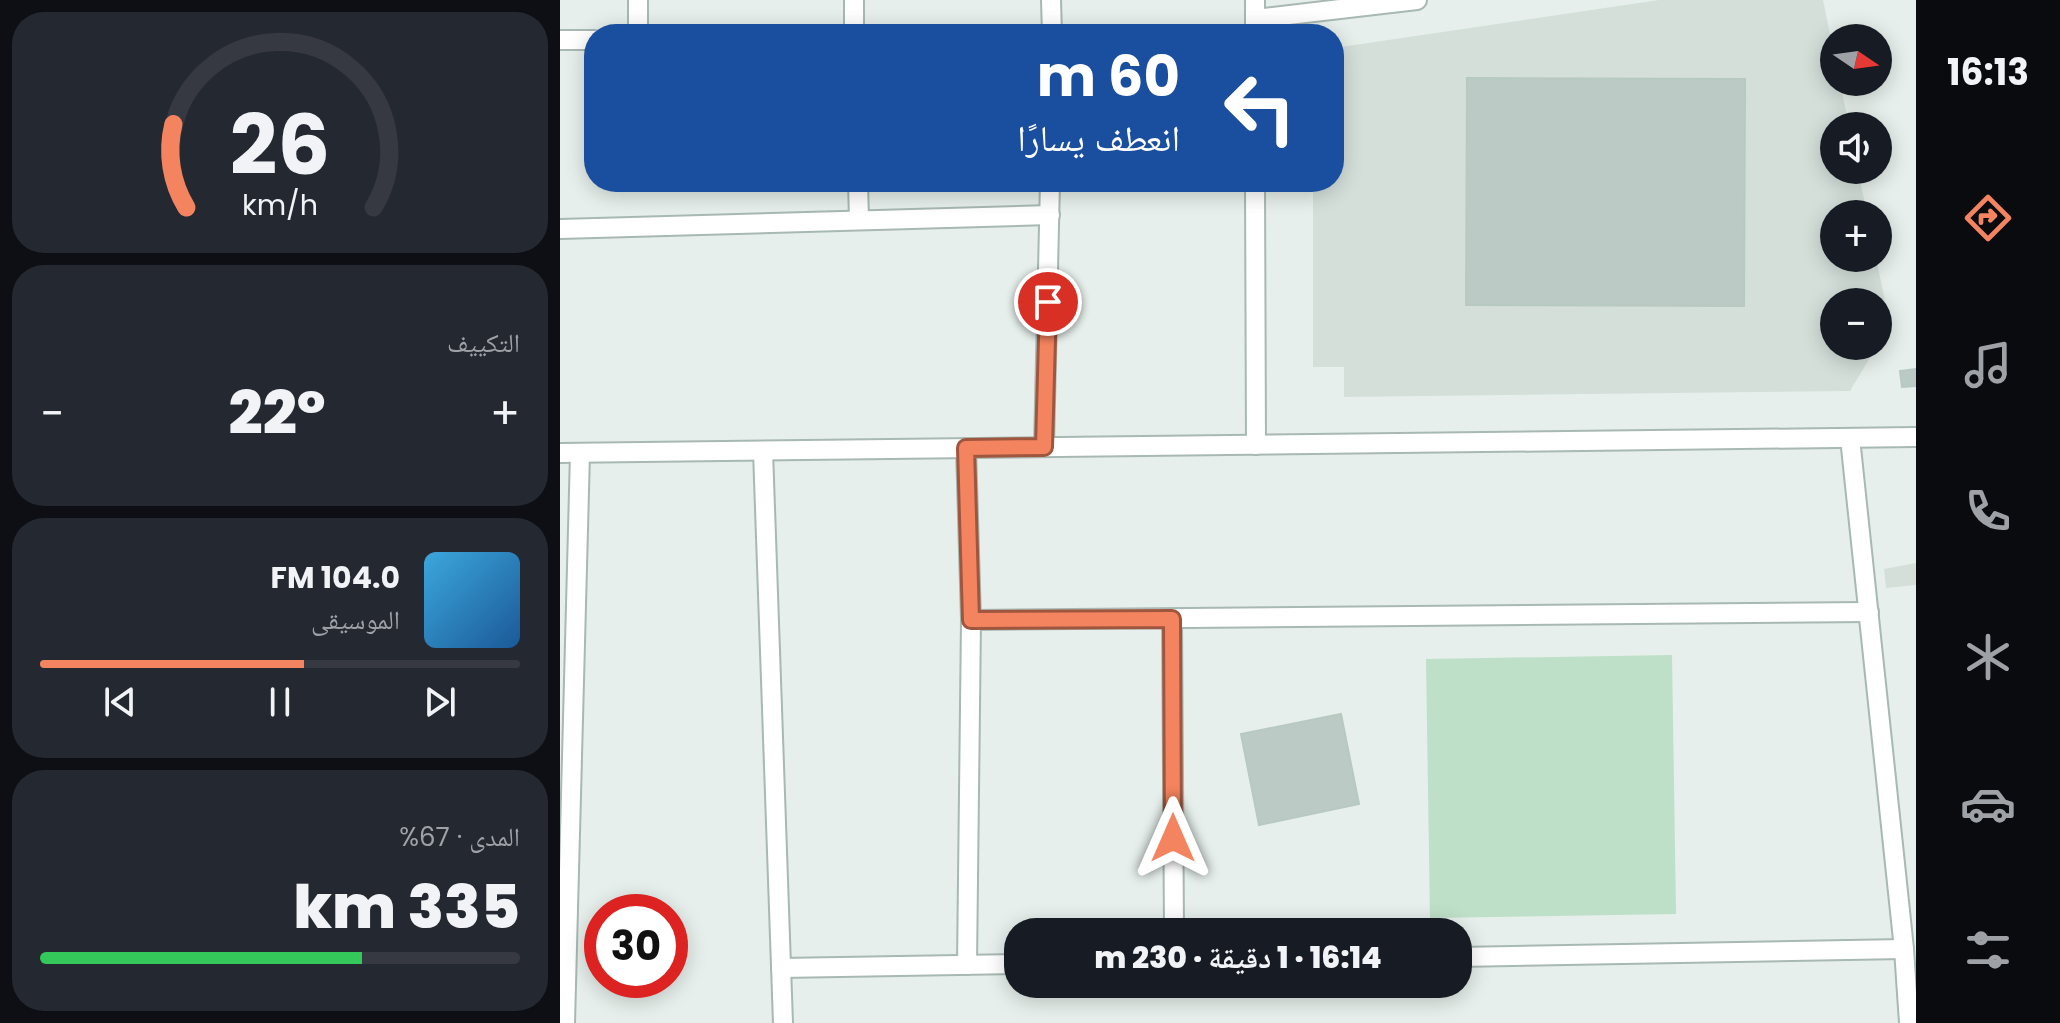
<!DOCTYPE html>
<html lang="ar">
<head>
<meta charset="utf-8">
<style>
	body { margin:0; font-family:Poppins,"Noto Naskh Arabic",sans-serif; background:#242831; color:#f1f3f6; direction:rtl; height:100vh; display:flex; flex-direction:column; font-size:30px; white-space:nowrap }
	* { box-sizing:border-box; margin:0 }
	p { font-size:26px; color:#9ea1a6 }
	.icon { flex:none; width:44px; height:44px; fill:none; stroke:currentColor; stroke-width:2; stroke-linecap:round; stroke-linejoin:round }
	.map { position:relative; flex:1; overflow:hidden; direction:ltr }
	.drawer { display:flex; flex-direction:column; gap:12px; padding:12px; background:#0d0f14; width:560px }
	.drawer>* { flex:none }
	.banner { position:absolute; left:24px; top:24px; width:760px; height:168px; border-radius:32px; box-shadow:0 4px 20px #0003; direction:rtl; background:#1a4fa0; color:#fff; overflow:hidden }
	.needle { width:52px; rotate:103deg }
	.fabs { position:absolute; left:1260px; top:24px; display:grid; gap:16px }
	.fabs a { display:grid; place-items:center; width:72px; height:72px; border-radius:50%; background:#171b24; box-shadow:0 4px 20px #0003; font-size:40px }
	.speed { position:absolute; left:24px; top:894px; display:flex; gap:16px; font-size:40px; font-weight:700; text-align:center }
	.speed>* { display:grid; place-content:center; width:104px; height:104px; border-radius:50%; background:#171b24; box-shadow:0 4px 20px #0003; line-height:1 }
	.speed .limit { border:12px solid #d22; background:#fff; color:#111 }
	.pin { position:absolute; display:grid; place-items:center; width:68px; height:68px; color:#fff; margin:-34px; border:4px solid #fff; border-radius:50%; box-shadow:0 2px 8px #0007 }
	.me { position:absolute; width:88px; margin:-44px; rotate:0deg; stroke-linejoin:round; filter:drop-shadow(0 0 6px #0008) }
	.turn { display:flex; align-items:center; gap:28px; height:168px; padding:0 32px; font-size:36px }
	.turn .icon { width:104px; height:104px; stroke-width:2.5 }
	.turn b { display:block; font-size:56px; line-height:68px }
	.big { font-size:60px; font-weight:800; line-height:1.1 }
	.drawer .tile { flex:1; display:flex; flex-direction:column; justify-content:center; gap:12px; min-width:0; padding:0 28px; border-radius:32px; background:#242831 }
	.drawer .dial { align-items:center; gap:0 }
	.dial svg { height:208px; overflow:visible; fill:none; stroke:#363941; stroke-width:7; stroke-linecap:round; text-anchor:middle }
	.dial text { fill:#f1f3f6; stroke:none }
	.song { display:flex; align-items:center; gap:24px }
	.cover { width:96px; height:96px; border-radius:12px; background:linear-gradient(135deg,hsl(200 70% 55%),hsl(210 70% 35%)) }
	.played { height:8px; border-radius:4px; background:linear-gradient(90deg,#f4845f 55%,#363941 55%) }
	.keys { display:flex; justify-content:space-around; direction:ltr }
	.heat { display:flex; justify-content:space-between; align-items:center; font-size:44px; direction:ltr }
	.charge { height:12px; border-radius:6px; background:linear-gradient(90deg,#34c759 67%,#363941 0) }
	.trip { position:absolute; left:444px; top:918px; width:468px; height:80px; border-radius:32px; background:#171b24; box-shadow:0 4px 20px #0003; font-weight:800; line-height:80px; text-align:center; direction:rtl }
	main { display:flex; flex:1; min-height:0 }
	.tab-bar { display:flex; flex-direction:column; width:144px; justify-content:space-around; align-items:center; background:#090b0e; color:#9ea1a6 }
	.tab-bar .icon { width:56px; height:56px }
	.tab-bar .active { color:#f4845f }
	.tab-bar b { font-size:36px; color:#f1f3f6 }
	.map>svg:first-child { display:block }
</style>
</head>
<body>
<main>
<nav class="tab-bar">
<b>16:13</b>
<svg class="icon active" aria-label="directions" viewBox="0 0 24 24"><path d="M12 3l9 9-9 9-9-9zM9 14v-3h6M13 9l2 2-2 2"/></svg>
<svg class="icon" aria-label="music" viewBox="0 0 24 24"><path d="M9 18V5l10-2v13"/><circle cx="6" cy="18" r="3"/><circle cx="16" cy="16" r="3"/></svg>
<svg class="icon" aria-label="phone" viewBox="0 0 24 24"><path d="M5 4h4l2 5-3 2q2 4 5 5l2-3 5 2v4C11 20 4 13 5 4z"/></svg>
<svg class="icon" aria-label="climate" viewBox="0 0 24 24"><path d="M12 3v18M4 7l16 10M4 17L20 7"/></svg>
<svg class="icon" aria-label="car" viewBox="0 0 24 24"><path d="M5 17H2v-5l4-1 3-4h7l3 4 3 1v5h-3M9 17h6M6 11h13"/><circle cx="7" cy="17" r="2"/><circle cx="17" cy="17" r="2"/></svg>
<svg class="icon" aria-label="filters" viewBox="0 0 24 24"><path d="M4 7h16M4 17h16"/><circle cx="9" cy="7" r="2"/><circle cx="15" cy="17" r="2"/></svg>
</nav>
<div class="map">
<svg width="1356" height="1023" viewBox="0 0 1356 1023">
	<rect width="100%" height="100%" fill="#e6efeb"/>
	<g fill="#d4dfda">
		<polygon points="1099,0 1263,0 1274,54 1274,82 1280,82 1289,126 1274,126 1274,170 1298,170 1307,214 1274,214 1274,258 1316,258 1330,325 1318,345 1318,302 1274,302 1274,346 1317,346 1290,391 784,397 784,367 753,367 753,182 774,182 774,48"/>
		<polygon points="1356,563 1356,585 1326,588 1324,569"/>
	</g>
	<polygon fill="#bfe0c8" points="1112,655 1116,914 870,918 866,659"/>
	<g fill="#bbcac4" stroke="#b8c9c2" stroke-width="2">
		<polygon points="907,78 1185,79 1184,306 906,305"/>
		<polygon points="1356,369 1356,386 1342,387 1340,371"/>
		<polygon points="781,714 799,804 699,825 681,734"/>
	</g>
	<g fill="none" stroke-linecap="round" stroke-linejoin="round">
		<g stroke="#a8b8b2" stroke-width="22">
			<g id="street">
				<polyline points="78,0 78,34"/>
				<polyline points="294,0 294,34"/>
				<polyline points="491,0 492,34"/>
				<polyline points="695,0 695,34"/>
				<polyline points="695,19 857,0"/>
				<polyline points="0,40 34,40"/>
				<polyline points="298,182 299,220"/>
				<polyline points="695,182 696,445"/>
				<polyline points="0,229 490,215"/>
				<polyline points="1290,438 1344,949 1349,1023"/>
				<polyline points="484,447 490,182"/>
				<polyline points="406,448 411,620 407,965"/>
				<polyline points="203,451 223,1023"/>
				<polyline points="0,453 1356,437"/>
				<polyline points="612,619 614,932"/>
				<polyline points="411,620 1309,612"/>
				<polyline points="898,957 1344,949"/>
				<polyline points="221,968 458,964"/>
				<polyline points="5,1023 20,453"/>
			</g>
		</g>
		<use href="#street" stroke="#fff" stroke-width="18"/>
	</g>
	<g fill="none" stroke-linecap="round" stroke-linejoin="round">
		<g stroke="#9f563e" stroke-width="20">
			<polyline id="route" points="488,302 484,447 406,448 411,620 612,619 613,838"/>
		</g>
		<use href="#route" stroke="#f4845f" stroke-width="14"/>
	</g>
</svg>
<div class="fabs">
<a><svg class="needle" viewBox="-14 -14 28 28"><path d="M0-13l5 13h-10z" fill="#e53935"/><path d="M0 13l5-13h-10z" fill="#9ea1a6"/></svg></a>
<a><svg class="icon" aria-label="sound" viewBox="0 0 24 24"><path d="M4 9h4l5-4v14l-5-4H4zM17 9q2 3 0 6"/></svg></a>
<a>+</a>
<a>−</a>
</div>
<div class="speed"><div class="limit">30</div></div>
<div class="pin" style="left:488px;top:302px;background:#d93025"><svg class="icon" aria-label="arrive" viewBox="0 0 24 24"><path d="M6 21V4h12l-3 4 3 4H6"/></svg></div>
<svg class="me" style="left:613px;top:838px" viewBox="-20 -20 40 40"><path d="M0-17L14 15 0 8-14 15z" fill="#f4845f" stroke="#fff" stroke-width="4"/></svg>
<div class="trip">16:14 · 1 دقيقة · 230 m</div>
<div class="banner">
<div class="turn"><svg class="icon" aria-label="left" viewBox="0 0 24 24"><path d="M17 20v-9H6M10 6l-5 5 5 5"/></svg><div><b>60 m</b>انعطف يسارًا</div></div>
</div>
</div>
<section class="drawer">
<div class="tile dial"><svg viewBox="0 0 100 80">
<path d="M14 69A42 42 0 1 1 86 69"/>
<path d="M14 69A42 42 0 0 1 9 37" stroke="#f4845f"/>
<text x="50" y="56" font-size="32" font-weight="700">26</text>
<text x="50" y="72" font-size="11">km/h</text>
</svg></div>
<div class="tile"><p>التكييف</p>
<div class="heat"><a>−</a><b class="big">22°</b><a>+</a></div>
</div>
<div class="tile">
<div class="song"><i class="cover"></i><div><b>104.0 FM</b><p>الموسيقى</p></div></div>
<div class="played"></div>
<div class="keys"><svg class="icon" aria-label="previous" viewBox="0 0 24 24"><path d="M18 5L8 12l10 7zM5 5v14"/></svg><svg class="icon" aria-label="pause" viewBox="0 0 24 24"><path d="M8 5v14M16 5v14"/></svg><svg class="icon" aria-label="next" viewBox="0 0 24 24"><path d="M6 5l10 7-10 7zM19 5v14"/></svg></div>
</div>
<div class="tile"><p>المدى · 67%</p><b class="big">335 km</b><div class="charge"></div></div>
</section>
</main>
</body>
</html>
